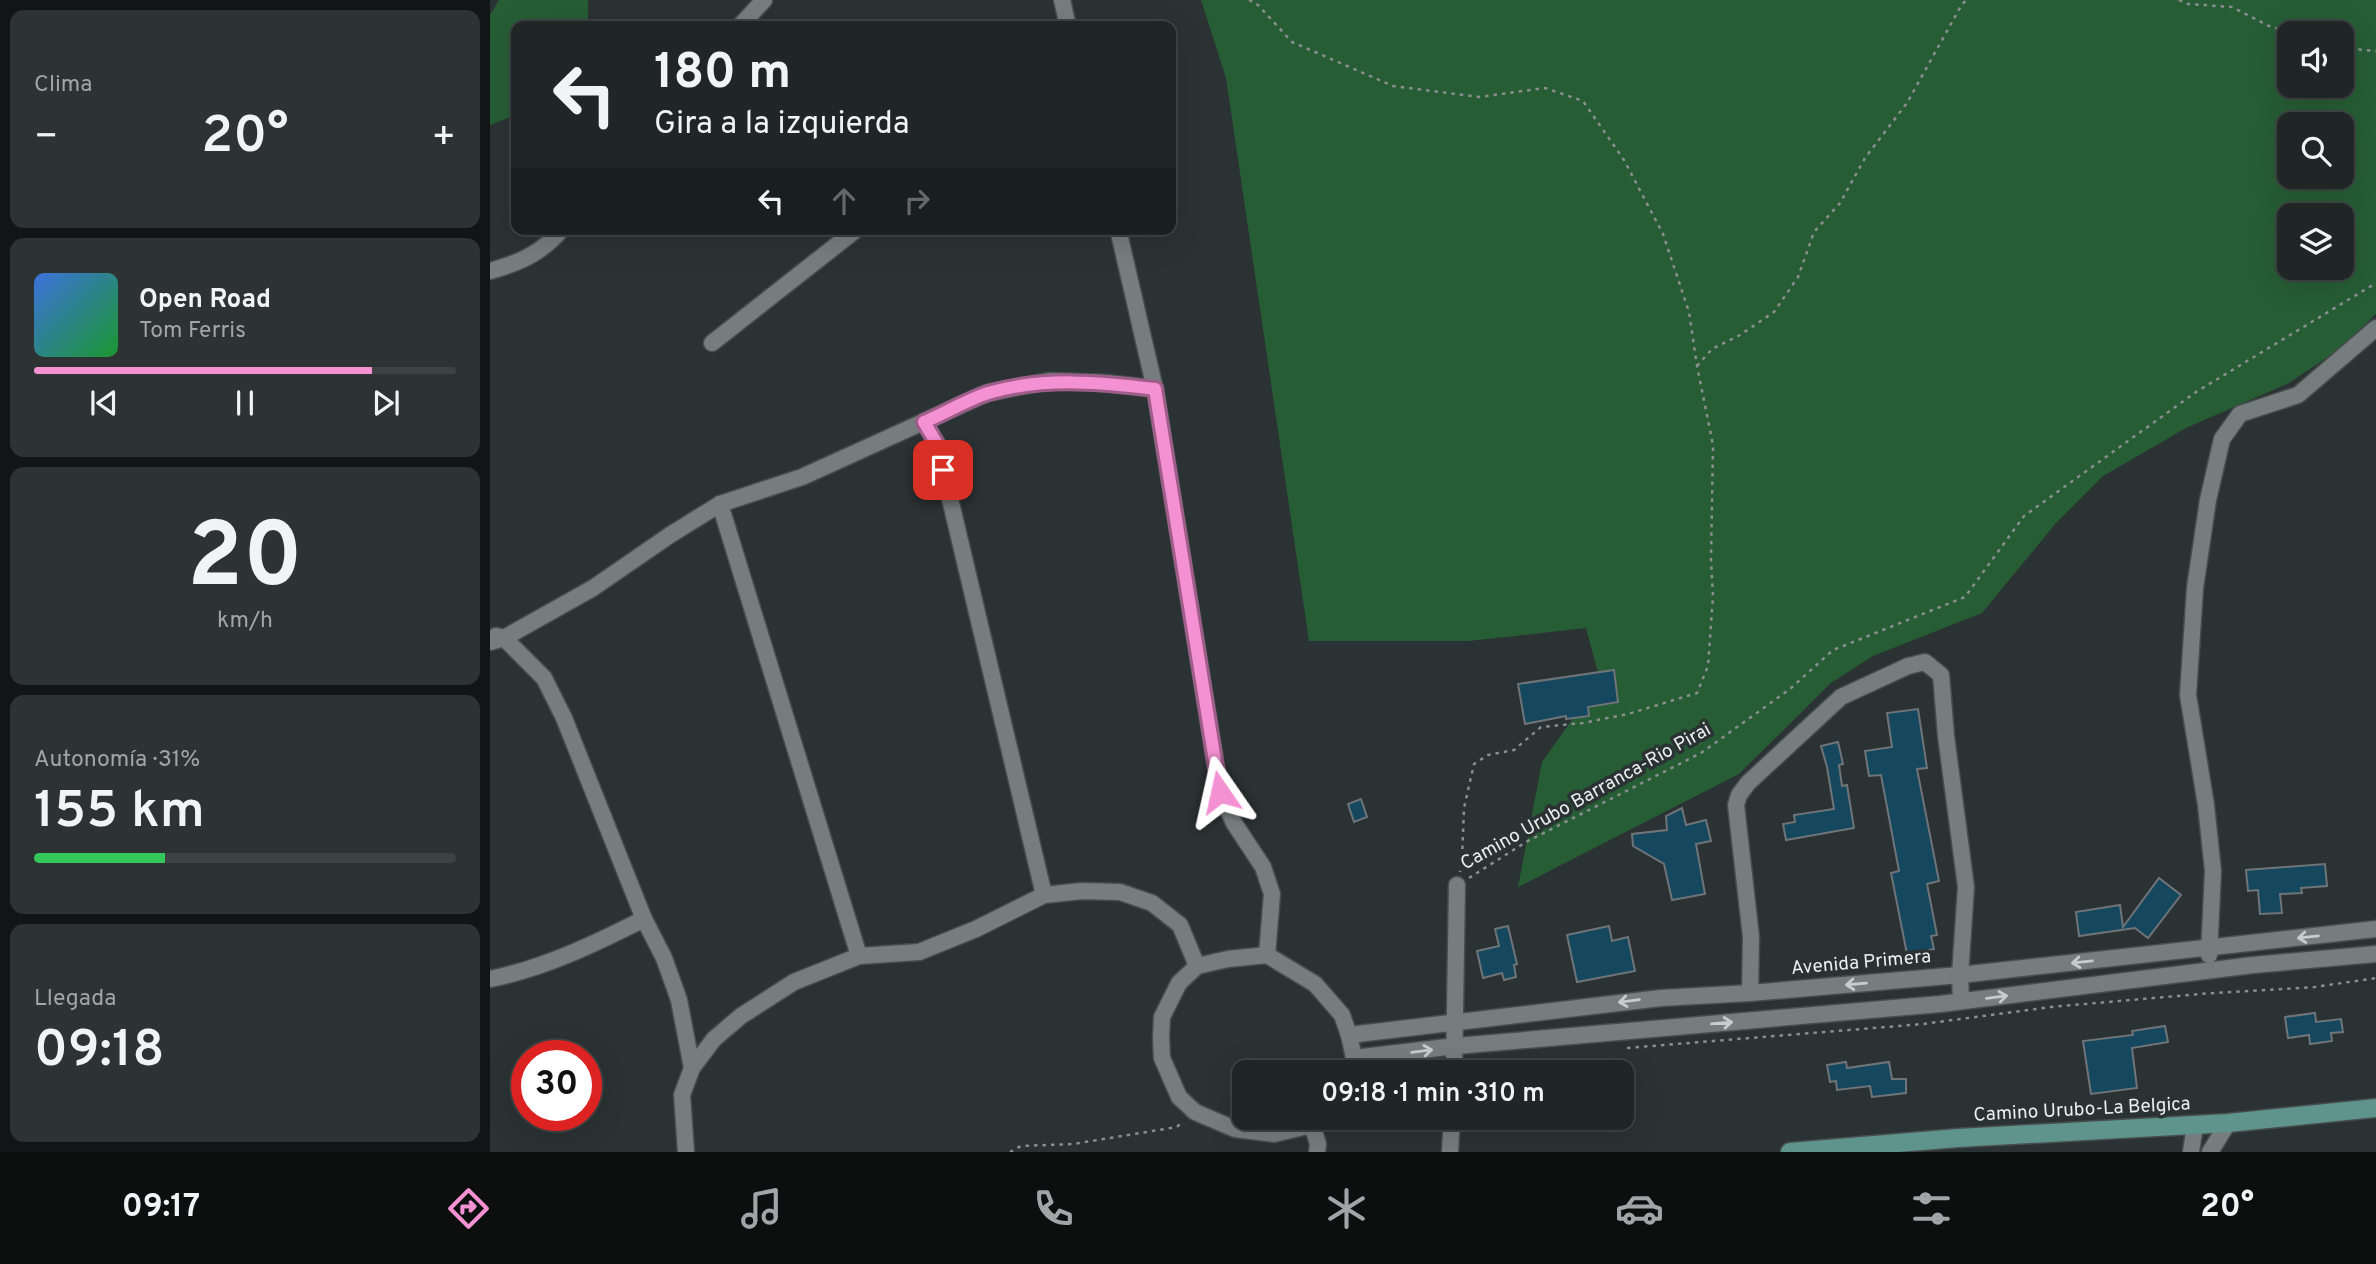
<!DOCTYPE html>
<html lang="es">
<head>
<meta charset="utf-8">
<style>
	body { margin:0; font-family:Overpass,sans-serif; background:#2d3232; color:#f1f3f6; height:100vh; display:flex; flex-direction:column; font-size:26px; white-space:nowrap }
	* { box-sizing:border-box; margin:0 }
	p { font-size:23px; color:#a2a5a7 }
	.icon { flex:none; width:38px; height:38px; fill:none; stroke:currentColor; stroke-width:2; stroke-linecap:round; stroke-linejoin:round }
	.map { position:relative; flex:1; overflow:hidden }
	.sheet { display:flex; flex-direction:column; gap:10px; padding:10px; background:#121515; width:490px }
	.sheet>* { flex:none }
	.top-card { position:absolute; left:21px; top:21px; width:665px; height:214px; border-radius:14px; box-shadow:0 7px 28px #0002,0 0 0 2px #3d4343; background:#202626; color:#f1f3f6; overflow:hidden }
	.buttons { position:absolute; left:1787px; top:21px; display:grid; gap:14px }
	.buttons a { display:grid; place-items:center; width:77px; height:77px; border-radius:14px; background:#202626; box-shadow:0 7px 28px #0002,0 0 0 2px #3d4343; font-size:35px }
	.speed { position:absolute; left:21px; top:1040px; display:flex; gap:14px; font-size:35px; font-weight:700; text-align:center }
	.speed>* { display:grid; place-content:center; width:91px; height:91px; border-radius:50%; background:#202626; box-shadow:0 7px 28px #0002,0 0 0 2px #3d4343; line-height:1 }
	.speed .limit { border:10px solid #d22; background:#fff; color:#111 }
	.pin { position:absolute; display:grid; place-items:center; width:60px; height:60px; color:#fff; margin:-30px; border-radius:14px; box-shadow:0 4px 10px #0006 }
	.me { position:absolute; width:77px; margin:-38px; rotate:349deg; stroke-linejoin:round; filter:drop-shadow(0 0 5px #0008) }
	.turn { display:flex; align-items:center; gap:24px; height:147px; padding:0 28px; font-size:32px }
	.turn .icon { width:91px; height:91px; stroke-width:2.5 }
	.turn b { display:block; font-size:49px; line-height:60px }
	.lanes { display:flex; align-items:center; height:66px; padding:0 28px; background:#0003; justify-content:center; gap:35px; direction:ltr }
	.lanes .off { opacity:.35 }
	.big { font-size:52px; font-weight:600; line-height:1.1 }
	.sheet .card { flex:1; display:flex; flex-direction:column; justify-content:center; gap:10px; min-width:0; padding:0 24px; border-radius:14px; background:#2d3232 }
	.sheet .dial { align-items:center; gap:0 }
	.dial b { font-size:91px; line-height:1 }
	.song { display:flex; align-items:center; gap:21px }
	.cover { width:84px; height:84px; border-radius:10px; background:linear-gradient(135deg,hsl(220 70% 55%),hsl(130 70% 35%)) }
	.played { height:7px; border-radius:4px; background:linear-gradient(90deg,#f491d3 80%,#3d4343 80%) }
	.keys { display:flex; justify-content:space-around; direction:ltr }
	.heat { display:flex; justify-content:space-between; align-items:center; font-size:38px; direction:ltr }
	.charge { height:10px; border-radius:5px; background:linear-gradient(90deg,#34c759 31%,#3d4343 0) }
	.trip { position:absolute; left:742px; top:1060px; width:402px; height:70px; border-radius:14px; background:#202626; box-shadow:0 7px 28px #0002,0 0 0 2px #3d4343; font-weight:600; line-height:70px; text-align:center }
	.menu { display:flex; height:112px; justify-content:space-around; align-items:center; background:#0d0f0f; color:#a2a5a7 }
	.menu .icon { width:49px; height:49px }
	.menu .active { color:#f491d3 }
	.menu b { font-size:32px; color:#f1f3f6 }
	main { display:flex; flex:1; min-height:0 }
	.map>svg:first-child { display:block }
</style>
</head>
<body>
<main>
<section class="sheet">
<div class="card"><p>Clima</p>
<div class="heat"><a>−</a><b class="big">20°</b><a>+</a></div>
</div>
<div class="card">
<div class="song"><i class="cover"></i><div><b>Open Road</b><p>Tom Ferris</p></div></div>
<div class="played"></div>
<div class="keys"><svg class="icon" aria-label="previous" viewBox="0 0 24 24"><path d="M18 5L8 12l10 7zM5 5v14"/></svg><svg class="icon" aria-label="pause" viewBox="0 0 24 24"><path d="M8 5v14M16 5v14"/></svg><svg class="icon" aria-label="next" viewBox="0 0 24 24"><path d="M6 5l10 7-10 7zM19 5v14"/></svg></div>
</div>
<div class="card dial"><b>20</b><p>km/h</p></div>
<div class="card"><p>Autonomía · 31%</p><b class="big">155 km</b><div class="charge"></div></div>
<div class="card"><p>Llegada</p><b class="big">09:18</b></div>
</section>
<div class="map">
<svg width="1886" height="1152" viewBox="0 0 1886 1152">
	<rect width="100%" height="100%" fill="#2b3233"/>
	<g fill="#265d35" fill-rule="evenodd">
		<polygon points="9,0 98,0 98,26 26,26 26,115 0,125 0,15"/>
		<path d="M 711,0 L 1886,0 L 1886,314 L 1850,349 L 1799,383 L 1696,428 L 1613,476 L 1566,523 L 1492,613 L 1383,656 L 1341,683 L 1249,774 L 1028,887 L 1052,762 L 1110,680 L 1096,628 L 979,641 L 819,641 L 736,78 ZM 1799,33 L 1852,33 L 1852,86 L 1799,86 ZM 1799,124 L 1852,124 L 1852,177 L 1799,177 ZM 1799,215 L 1852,215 L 1852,268 L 1799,268 Z"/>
	</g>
	<g fill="#15475e" stroke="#6e7478" stroke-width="2">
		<polygon points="1124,670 1128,702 1098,707 1099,716 1076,719 1076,716 1035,724 1028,684"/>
		<polygon points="1428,709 1437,768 1427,769 1449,881 1437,884 1447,935 1441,936 1444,949 1417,954 1401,873 1409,871 1391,775 1379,776 1375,751 1402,747 1397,713"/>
		<polygon points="1348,742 1353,764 1349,765 1352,786 1357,785 1364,828 1296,840 1293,824 1305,822 1304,815 1344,809 1337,767 1331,746"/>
		<polygon points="871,799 877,817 864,822 858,804"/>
		<polygon points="1192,808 1196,825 1216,820 1221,841 1206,844 1215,894 1182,900 1174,864 1143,846 1142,834 1177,830 1176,816"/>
		<polygon points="1835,864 1837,886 1811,888 1812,893 1790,894 1792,913 1770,914 1768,890 1758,891 1756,870"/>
		<polygon points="1669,878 1691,895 1658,938 1645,928 1589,936 1586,912 1630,905 1633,927"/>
		<polygon points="1018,926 1027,964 1024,965 1026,977 1014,980 1012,973 993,978 987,951 1009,946 1005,929"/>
		<polygon points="1119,926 1122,941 1138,937 1145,971 1087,982 1077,935"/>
		<polygon points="1825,1013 1826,1022 1851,1019 1853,1032 1841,1033 1842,1041 1820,1044 1819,1035 1798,1038 1795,1017"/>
		<polygon points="1675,1026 1678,1042 1642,1048 1647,1088 1601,1094 1593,1041 1643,1035 1642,1031"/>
		<polygon points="1356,1062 1357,1068 1399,1062 1402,1079 1416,1079 1416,1093 1382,1097 1380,1086 1347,1090 1346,1081 1340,1082 1337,1065"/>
	</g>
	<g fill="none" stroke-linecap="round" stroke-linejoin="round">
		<g stroke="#474d4d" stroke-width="19">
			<g id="minor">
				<polyline points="572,0 578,26"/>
				<polyline points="250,26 274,0"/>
				<polyline points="628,229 665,389 730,792 744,823 773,867 782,894 777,955"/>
				<path d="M 0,271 C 29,263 52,253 72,229"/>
				<polyline points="222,343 367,229"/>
				<polyline points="434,422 447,444 554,895"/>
				<polyline points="230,504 369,956"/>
				<polyline points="6,636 14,638 54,678 74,718 154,919 174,958 189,1000 202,1068"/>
				<polyline points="0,642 14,638 103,588 180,535 230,504 312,477 497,393 559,381 616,383 665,389"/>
				<polyline points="1719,955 1723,871 1716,805 1698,695 1705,588 1718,500 1732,439 1750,414 1808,395 1886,328"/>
				<path d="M 0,979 C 55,968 104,944 154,919"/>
				<polyline points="1260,993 1261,937 1246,805 1249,795 1258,783 1351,697 1418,666 1435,662 1451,675 1456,736 1476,887 1470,975 1471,1001"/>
				<polyline points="859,1035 1171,998 1260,993 1470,975 1886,929"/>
				<polyline points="864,1058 966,1046 1450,1004 1763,965 1886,954"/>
				<polyline points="964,1073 967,885"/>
				<polyline points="829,1118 822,1125 784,1134 745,1129 705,1112 689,1097 672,1058 671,1038 672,1017 689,983 707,966 738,959 777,955 825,984 852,1015 859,1035 864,1058 860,1073"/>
				<polyline points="822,1125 828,1144 827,1152"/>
				<polyline points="196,1152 192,1095 202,1068 224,1039 251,1016 304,982 369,956 429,952 486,929 554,895 592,891 630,892 662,903 690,925 707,966"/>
				<polyline points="960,1152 962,1118"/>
				<polyline points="1701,1152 1705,1125"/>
				<polyline points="1720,1152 1738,1123"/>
			</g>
		</g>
		<g stroke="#474d4d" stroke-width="21">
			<polyline id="secondary" points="1300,1152 1468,1138 1738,1123 1886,1108"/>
		</g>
		<g stroke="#898f8f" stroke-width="2.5" stroke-dasharray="3.5 5" stroke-linecap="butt">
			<polyline points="759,0 768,5 802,42 903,86 989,97 1055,88 1093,101 1134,160 1173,234 1199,312 1207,366 1223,445 1221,560 1223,596 1218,666 1207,693 1138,714 1093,723 1051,727 1024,750 998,755 984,764 974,808 972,859 970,872"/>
			<polyline points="1689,0 1698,4 1742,7 1781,27 1804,33"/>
			<polyline points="1852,45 1872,50 1886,51"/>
			<polyline points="1207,366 1222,349 1250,335 1284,312 1308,277 1324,232 1350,203 1375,158 1417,103 1472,4 1477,0"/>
			<polyline points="979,878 1036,842 1211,753 1300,689 1343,650 1475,597 1534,516 1706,392 1886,283"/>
			<polyline points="1137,1048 1433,1024 1561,1007 1709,994 1825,987 1886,978"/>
			<polyline points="520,1152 531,1146 583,1144 687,1127 693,1121"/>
		</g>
		<use href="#minor" stroke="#767d7e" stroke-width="16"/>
		<use href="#secondary" stroke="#5e948c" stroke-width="18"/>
	</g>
	<defs><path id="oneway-shaft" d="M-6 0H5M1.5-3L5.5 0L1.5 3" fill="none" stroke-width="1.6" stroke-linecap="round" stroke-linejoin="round" transform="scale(1.75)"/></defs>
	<g stroke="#c7cdcd">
		<use href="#oneway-shaft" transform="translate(1818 937) rotate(174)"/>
		<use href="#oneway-shaft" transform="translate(1592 962) rotate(174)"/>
		<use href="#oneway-shaft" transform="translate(1366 984) rotate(175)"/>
		<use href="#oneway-shaft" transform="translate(1507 997) rotate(-7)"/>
		<use href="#oneway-shaft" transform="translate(1139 1001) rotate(173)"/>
		<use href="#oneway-shaft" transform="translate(1232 1023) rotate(-5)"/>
		<use href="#oneway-shaft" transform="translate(932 1051) rotate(-7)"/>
	</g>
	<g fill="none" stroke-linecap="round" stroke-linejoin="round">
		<g stroke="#9f5e89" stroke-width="18">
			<path id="route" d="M 453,470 L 447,444 L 434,422 C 455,413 477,400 498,393 C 553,377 609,382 665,389 L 730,792"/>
		</g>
		<use href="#route" stroke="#f491d3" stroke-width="12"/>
	</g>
	<g text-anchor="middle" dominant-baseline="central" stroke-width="7" stroke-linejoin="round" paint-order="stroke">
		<g font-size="19" fill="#eaefef" stroke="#2b3233">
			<text transform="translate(1096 797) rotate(-29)">Camino Urubo Barranca-Rio Pirai</text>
			<text transform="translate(1371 963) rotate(-5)">Avenida Primera</text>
			<text transform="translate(1592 1110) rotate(-3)">Camino Urubo-La Belgica</text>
		</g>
	</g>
</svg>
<div class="buttons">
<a><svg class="icon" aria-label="sound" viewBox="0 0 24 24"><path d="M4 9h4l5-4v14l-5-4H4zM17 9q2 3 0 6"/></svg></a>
<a><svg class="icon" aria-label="search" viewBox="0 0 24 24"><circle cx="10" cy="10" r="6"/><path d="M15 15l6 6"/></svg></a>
<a><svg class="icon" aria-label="layers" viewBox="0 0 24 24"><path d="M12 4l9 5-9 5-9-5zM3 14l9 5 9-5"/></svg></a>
</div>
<div class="speed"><div class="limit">30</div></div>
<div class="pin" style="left:453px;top:470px;background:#d93025"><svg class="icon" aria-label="arrive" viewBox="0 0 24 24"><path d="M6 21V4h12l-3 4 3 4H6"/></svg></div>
<svg class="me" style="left:730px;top:792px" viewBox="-20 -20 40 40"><path d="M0-17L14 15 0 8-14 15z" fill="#f491d3" stroke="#fff" stroke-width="4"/></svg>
<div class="trip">09:18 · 1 min · 310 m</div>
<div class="top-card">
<div class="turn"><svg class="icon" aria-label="left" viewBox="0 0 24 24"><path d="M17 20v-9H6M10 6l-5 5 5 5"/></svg><div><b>180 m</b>Gira a la izquierda</div></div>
<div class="lanes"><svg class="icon" aria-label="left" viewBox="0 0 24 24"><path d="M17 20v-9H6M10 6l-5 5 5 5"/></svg><svg class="icon off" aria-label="ahead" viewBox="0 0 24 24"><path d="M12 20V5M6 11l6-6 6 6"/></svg><svg class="icon off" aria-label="right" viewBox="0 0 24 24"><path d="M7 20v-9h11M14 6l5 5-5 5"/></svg></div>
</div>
</div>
</main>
<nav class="menu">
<b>09:17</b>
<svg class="icon active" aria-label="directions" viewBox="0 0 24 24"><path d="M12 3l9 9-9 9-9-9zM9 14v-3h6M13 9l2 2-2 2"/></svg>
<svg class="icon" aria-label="music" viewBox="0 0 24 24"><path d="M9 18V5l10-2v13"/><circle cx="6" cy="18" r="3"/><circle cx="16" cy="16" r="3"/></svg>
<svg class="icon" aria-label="phone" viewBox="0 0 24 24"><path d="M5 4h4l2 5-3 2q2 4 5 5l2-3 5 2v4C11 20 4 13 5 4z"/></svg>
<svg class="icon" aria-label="climate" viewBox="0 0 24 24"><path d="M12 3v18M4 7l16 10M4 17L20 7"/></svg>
<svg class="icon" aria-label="car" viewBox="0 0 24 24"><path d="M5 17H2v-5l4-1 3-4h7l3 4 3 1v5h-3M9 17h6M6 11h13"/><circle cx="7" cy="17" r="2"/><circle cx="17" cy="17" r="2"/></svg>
<svg class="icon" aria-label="filters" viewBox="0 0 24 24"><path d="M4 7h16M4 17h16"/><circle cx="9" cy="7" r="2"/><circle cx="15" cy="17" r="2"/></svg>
<b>20°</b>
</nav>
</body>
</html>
